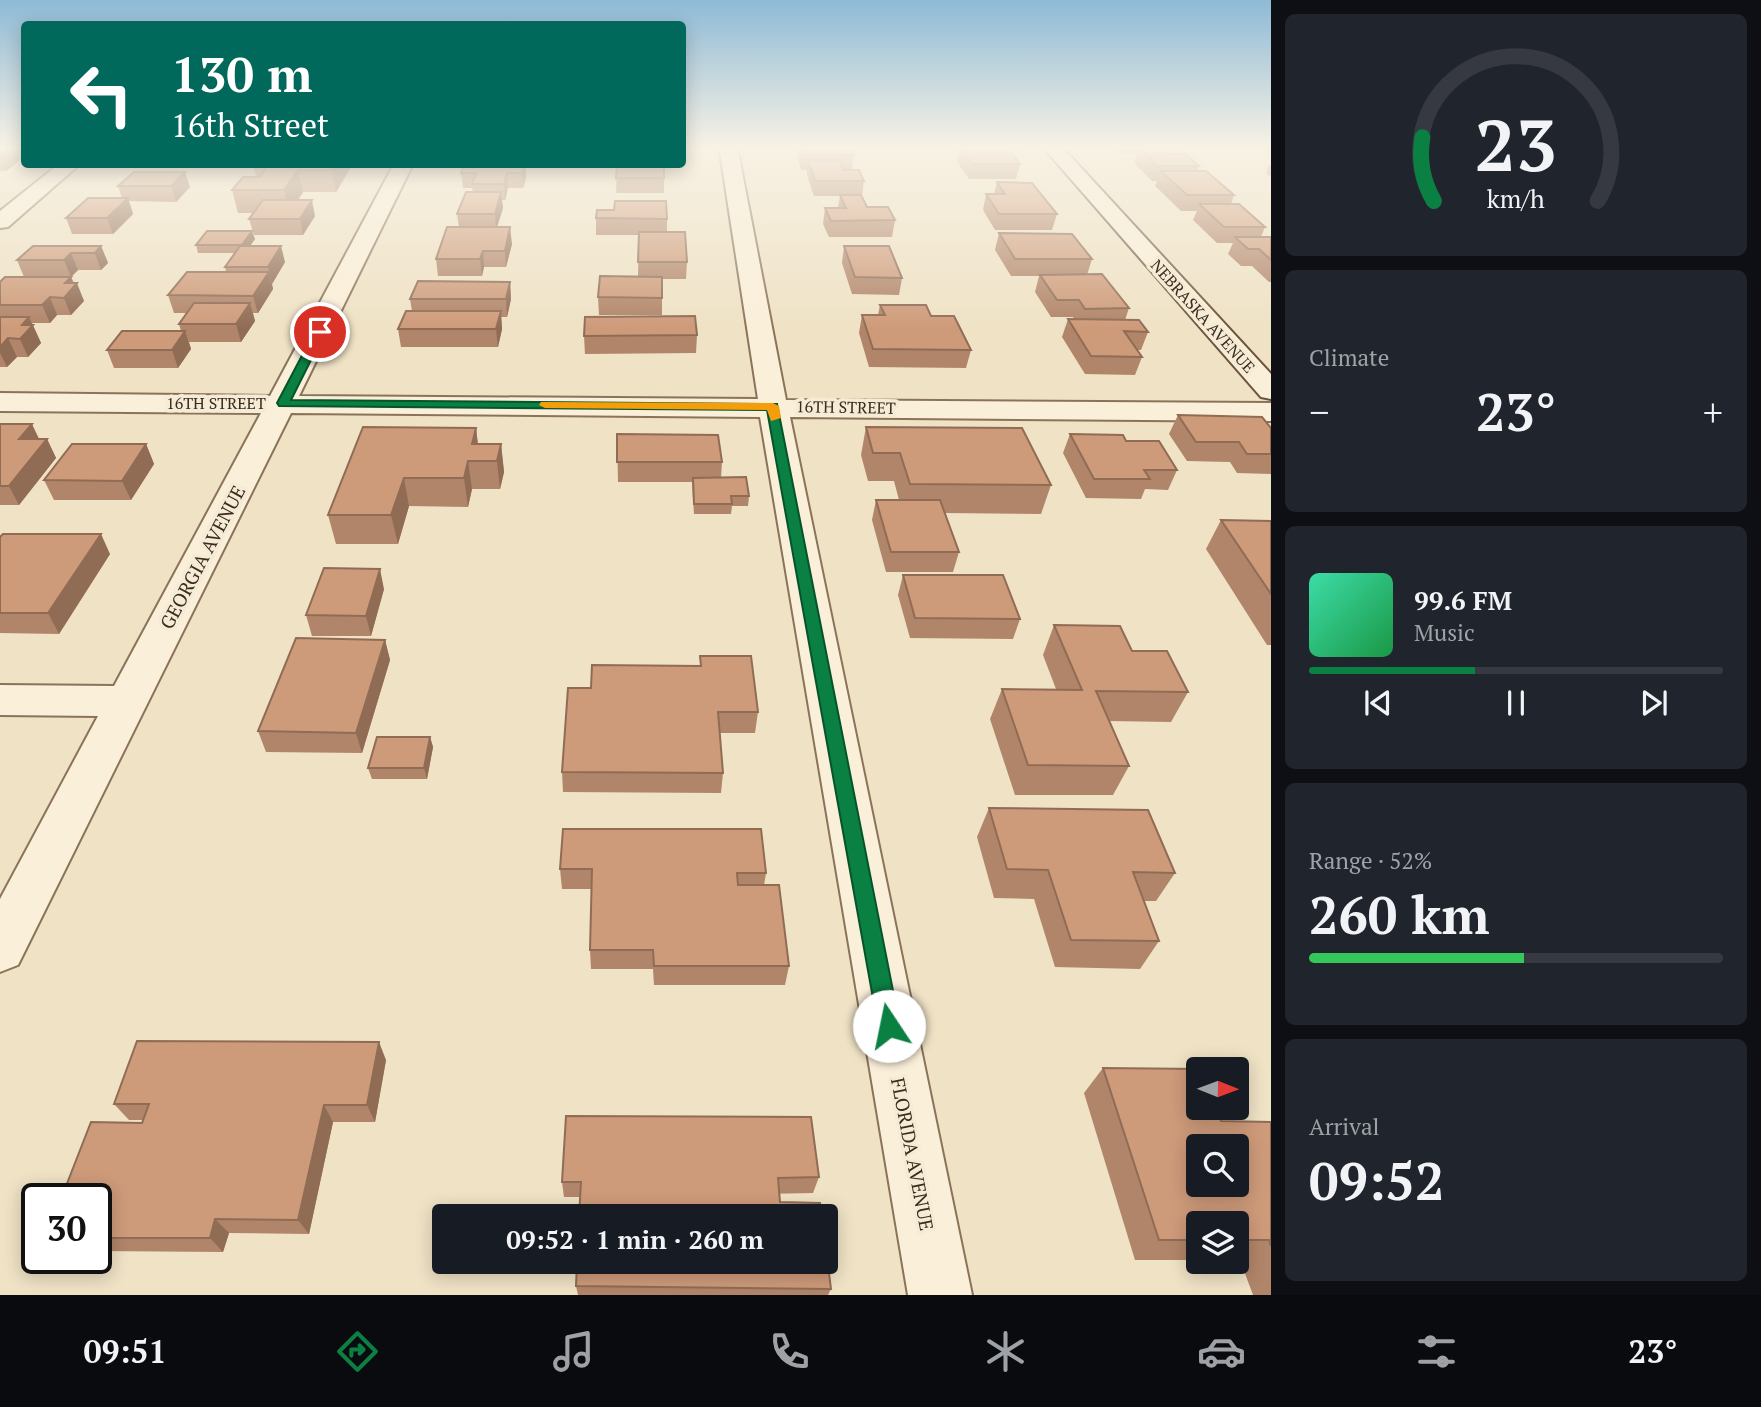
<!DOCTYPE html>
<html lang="en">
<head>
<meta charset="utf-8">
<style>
	body { margin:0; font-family:"PT Serif",serif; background:#20242c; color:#f1f3f6; height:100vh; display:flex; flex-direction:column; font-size:26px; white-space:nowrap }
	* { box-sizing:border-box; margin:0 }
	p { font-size:23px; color:#9ea1a6 }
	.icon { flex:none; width:38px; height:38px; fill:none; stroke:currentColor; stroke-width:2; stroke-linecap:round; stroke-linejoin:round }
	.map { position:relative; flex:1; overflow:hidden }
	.sheet { display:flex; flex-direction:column; gap:14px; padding:14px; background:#0d0f14; width:490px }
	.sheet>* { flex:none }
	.hud { position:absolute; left:21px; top:21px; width:665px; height:147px; border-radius:7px; box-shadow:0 4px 18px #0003; background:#00695c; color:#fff; overflow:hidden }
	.needle { width:46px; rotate:91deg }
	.fabs { position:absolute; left:1186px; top:1057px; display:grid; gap:14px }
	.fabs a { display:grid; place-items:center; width:63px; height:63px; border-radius:7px; background:#171b24; box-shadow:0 4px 18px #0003; font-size:35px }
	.speed { position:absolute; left:21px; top:1183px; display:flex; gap:14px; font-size:35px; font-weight:700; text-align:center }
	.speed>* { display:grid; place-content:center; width:91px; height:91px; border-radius:50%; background:#171b24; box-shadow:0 4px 18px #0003; line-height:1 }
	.speed .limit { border:4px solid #111; border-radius:10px; background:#fff; color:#111 }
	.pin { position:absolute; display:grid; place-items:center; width:60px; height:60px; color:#fff; margin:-30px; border:4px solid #fff; border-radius:50%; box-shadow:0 2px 7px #0007 }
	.me { position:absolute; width:77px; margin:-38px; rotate:349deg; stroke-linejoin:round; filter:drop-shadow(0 0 5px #0008) }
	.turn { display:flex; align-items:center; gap:24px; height:147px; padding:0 35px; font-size:32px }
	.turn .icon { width:91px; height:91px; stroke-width:2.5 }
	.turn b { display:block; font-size:49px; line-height:60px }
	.big { font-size:52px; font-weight:700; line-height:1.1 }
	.sheet .widget { flex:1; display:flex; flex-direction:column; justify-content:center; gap:10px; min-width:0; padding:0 24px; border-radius:10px; background:#20242c }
	.sheet .dial { align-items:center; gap:0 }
	.dial svg { height:182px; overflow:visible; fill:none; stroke:#363941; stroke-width:7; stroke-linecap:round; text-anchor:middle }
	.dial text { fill:#f1f3f6; stroke:none }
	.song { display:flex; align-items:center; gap:21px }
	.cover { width:84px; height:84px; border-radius:10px; background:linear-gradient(135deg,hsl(160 70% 55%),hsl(140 70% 35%)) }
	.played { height:7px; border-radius:4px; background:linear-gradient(90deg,#0b8043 40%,#363941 40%) }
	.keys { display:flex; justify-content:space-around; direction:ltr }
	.heat { display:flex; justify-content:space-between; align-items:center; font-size:38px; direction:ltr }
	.charge { height:10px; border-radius:5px; background:linear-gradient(90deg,#34c759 52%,#363941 0) }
	.trip { position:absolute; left:432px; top:1204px; width:406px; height:70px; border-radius:7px; background:#171b24; box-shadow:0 4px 18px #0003; font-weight:700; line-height:70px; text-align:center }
	.dock { display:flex; height:112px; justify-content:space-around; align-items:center; background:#090b0e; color:#9ea1a6 }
	.dock .icon { width:49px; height:49px }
	.dock .current { color:#0b8043 }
	.dock b { font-size:32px; color:#f1f3f6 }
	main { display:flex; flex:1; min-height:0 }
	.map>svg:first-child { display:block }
</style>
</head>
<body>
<main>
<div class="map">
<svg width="1271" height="1295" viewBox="0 0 1271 1295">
	<rect width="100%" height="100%" fill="#efe2c5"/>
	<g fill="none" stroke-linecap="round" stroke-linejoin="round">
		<g stroke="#8b735a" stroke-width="4">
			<g id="street">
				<polygon points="719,146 737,146 786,400 1271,403 1271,421 790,417 972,1295 908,1295 760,417 291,413 18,965 0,972 0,899 98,716 0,715 0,685 114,686 261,413 0,411 0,393 270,396 394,164 413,164 299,396 758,399"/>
				<polygon points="59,164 80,164 8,227 0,228 0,211"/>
			</g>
		</g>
		<g stroke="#6d543e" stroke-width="4">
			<polygon id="secondary" points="1042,146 1061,146 1271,374 1271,399 1261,397"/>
		</g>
		<use href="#street" fill="#faefd9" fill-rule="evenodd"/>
		<use href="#secondary" fill="#faefd9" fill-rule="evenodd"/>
	</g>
	<g fill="#b18569">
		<polygon points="0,146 24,146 24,157 6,171 0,171"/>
		<polygon points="799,146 851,146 854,155 852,170 864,181 862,196 867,207 895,220 892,237 829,237 823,224 825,208 838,208 840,196 814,196 807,175 807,170 801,170 798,158"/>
		<polygon points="971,146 1006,146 1020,164 1016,179 969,179 957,162 960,147"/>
		<polygon points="1115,146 1181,146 1180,149 1160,149 1165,154 1199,166 1198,171 1234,195 1231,204 1265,227 1261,237 1271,237 1271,282 1269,282 1252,266 1241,266 1228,254 1233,243 1217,243 1193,220 1197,211 1181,211 1155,186 1157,181 1152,181 1134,163 1137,154 1123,154"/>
		<polygon points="135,164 189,164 186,167 136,167"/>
		<polygon points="253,164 350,164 351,167 336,192 303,192 298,200 315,216 303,235 254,235 249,219 254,213 238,213 232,190 256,177"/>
		<polygon points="464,164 540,164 539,166 526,166 526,177 523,188 508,188 505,200 502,200 503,208 497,227 512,244 506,267 484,267 482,276 438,276 436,259 459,227 457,214 473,192 472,188 463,188 461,173"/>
		<polygon points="614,164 661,164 664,178 664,193 616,193 617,165"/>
		<polygon points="1269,165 1271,165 1271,177 1266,173"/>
		<polygon points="134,172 190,187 176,202 129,201 133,214 113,234 72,234 66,218 122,198 118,186"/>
		<polygon points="997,182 1057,214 1052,230 995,230 983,210 986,194 994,194"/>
		<polygon points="596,218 667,219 667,232 687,262 686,279 662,279 662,315 599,315 598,297 638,276 639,235 596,235"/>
		<polygon points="999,233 1092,259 1087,275 1129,308 1125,320 1148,332 1141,350 1137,350 1142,357 1135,375 1085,374 1062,337 1068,319 1074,319 1073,317 1051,317 1035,292 1039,276 1011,276 995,250"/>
		<polygon points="255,239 250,246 285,262 272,284 273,289 258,313 253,313 255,321 241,342 189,342 191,349 178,368 114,368 107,350 181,331 179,324 187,313 174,313 168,295 226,272 225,267 235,253 198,253 196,245"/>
		<polygon points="101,246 108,263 101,270 78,270 71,277 84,301 71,315 57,315 50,323 32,323 41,343 28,357 17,357 7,367 0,367 0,282 24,277 17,260"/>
		<polygon points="844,246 902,278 899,295 852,294 842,263"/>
		<polygon points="510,282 511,299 507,317 501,317 502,329 498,347 401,347 398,329 412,311 410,299"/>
		<polygon points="880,305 971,350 966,368 869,367 859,333 862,315 878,315"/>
		<polygon points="697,335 696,353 585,354 584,336"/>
		<polygon points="1178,415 1271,428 1271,474 1237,473 1230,462 1187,461 1169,434"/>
		<polygon points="0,424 39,439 47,439 56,458 19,505 0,505"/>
		<polygon points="866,427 1051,485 1041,514 945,513 959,552 953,572 886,572 872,520 876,500 899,500 894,481 868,481 861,455"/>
		<polygon points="476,428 478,444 501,444 504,472 500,489 472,489 468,507 409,506 398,544 336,544 328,515"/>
		<polygon points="617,434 722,462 721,478 749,496 748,506 732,506 731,514 694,514 692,482 618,482"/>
		<polygon points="1070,434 1126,441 1177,470 1168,490 1145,489 1141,499 1086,498 1063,453"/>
		<polygon points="146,444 154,464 131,500 54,500 44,480"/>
		<polygon points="1221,520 1271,521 1271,645 1267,645 1206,549"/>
		<polygon points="0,537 110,554 59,634 0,633"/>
		<polygon points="903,575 1020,619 1013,639 910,638 898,595"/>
		<polygon points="384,589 371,636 312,636 306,615"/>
		<polygon points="1054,625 1132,651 1188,692 1171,722 1109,721 1129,766 1113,795 1015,795 990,719 1002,689 1056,689 1043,655"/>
		<polygon points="385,640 390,660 362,753 266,752 258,731"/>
		<polygon points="700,656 758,712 755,733 720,733 723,773 721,793 563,792 562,772 591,688 700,666"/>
		<polygon points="430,737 433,747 427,779 372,779 368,768"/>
		<polygon points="989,808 1175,873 1156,901 1144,901 1159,941 1140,969 1055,967 1034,899 994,898 977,837"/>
		<polygon points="560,869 766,873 764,885 789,966 785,985 654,985 653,969 591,969 590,950 592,889 562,889"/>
		<polygon points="386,1060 375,1122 333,1122 309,1234 229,1233 223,1252 96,1251 96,1199 143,1120 129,1120 114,1104"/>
		<polygon points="1103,1068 1221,1121 1271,1122 1271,1295 1253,1295 1240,1260 1237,1260 1237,1223 1199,1223 1199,1260 1135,1260 1084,1093"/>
		<polygon points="819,1177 813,1193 580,1197 564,1197 562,1182"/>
		<polygon points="576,1286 831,1289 828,1295 578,1295"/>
	</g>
	<g fill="#906c55">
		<polygon points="14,146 24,146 24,157 6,171 0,156"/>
		<polygon points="335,164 350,164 351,167 336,192 331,170"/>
		<polygon points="525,164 526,177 523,188 522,173"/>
		<polygon points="298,170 303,192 289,213 284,190"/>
		<polygon points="185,172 190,187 176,202 171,186"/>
		<polygon points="507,173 508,188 505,200 504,184"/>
		<polygon points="501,192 503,208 496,230 495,214"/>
		<polygon points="128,198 133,214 113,234 107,218"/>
		<polygon points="312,200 315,216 303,235 300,219"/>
		<polygon points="510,227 512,244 506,267 505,251"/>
		<polygon points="252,231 255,239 245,253 242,245"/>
		<polygon points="101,246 108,263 101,270 95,253"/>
		<polygon points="281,246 285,262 272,284 268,267"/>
		<polygon points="483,251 484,267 482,276 480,259"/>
		<polygon points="71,253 78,270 71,277 64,260"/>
		<polygon points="269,272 273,289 258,313 253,296"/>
		<polygon points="71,277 74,286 77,283 84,301 71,315 64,298 65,283"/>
		<polygon points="510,282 511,299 507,317 506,299"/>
		<polygon points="50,297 57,315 50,323 42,305"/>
		<polygon points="250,303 255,321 241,342 236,324"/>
		<polygon points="501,311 502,329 498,347 496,329"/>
		<polygon points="29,317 41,343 28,357 20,339 22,325"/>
		<polygon points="185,331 191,349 178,368 172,350"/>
		<polygon points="8,338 17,357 7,367 0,353 0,347"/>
		<polygon points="32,424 41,443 19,439"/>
		<polygon points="476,428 479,456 472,444"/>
		<polygon points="47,439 56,458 19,505 9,486"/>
		<polygon points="146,444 154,464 131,500 122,481"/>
		<polygon points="501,444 504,472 500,489 497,461"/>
		<polygon points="468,461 472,489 468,507 464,478"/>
		<polygon points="404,478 409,506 398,544 391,515"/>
		<polygon points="101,534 110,554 59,634 48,613"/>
		<polygon points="380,569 384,589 371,636 366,616"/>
		<polygon points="385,640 390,660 362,753 356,733"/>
		<polygon points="430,737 433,747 427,779 424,768"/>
		<polygon points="379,1042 386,1060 375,1122 367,1105"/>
		<polygon points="324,1105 333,1122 309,1234 298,1220"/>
		<polygon points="215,1219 229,1233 223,1252 210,1238"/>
	</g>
	<g fill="#ce9b7a" stroke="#906c55" stroke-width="2" fill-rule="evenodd">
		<polygon points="0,146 14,146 0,156"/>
		<polygon points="801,146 851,146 854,155 803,155"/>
		<polygon points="975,146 1006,146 1020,164 972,164 960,147 976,147"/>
		<polygon points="1139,148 1159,148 1165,154 1186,154 1199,166 1157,166"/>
		<polygon points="808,160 839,160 843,170 859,170 864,181 815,181"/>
		<polygon points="269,164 335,164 331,170 298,170 284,190 232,190 243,177 260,177"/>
		<polygon points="464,164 525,164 522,173 507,173 504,184 472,184 476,173 461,173"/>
		<polygon points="617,164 664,166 664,178 616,178"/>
		<polygon points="1161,171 1206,171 1234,195 1187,195"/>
		<polygon points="134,172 185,172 171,186 118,186"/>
		<polygon points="997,182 1032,183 1057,214 999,214 986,194 1005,194"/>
		<polygon points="466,192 501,192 495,214 457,214"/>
		<polygon points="840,195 861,195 867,207 888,207 895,220 831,221 825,208 846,208"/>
		<polygon points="88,198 128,198 107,218 66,218"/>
		<polygon points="263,200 312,200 300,219 249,219"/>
		<polygon points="615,201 666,201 667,219 596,218 597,210 614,210"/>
		<polygon points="1199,204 1239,204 1265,227 1224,227"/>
		<polygon points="447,227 510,227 505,251 483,251 480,259 436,259"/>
		<polygon points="207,231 252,231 242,245 196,245"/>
		<polygon points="639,232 685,232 687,262 638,262"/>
		<polygon points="999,233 1072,234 1092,259 1015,259"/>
		<polygon points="1235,237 1271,237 1271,260 1259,249 1248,249"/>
		<polygon points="33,246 101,246 95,253 71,253 64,260 17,260"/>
		<polygon points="240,246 281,246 268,267 225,267"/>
		<polygon points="844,246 889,246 902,278 855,277"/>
		<polygon points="187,272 269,272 253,296 168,295"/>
		<polygon points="1102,274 1129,308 1085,309 1079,300 1057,300 1040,275"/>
		<polygon points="600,276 662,277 662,298 598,297"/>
		<polygon points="5,277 71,277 65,283 77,283 64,298 50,297 42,305 0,305 0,282"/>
		<polygon points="418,281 510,282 506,299 410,299"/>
		<polygon points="194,303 250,303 236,324 179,324"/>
		<polygon points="880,305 926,305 931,316 954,316 971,350 873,349 862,315 885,315"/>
		<polygon points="406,311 501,311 496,329 398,329"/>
		<polygon points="695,316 697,335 584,336 585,317"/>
		<polygon points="0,317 29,317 22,325 33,325 20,339 8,338 0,347"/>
		<polygon points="1068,319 1139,320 1148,332 1124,331 1142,357 1091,356"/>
		<polygon points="122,331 185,331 172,350 107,350"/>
		<polygon points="1178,415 1262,417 1271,428 1271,454 1247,454 1239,442 1196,442"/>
		<polygon points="0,424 32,424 19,439 47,439 9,486 0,486"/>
		<polygon points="363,427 476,428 472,444 501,444 497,461 468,461 464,478 404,478 391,515 328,515"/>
		<polygon points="866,427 1022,428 1051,485 910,484 900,453 873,453"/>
		<polygon points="617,434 718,435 722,462 617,462"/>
		<polygon points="1070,434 1123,435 1126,441 1159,441 1177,470 1144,470 1150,479 1094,479"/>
		<polygon points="72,444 146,444 122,481 44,480"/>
		<polygon points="746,477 749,496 731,496 732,504 694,504 693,478"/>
		<polygon points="876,500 940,500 959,552 891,552"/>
		<polygon points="1221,520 1271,521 1271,594"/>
		<polygon points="3,534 101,534 48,613 0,613 0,537"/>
		<polygon points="324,568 380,569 366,616 306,615"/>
		<polygon points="903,575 1003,575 1020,619 915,618"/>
		<polygon points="1054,625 1120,626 1132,651 1167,651 1188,692 1096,691 1129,766 1028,765 1002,689 1082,690"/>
		<polygon points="296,638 385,640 356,733 258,731"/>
		<polygon points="700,656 751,656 758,712 718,712 723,773 562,772 568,688 591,688 592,665 701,666"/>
		<polygon points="377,737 430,737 424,768 368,768"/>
		<polygon points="989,808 1148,810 1175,873 1133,872 1159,941 1071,940 1048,870 1007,869"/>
		<polygon points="563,829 761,829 766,873 737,873 738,885 779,885 789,966 654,966 653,950 590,950 592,869 560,869"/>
		<polygon points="137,1041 379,1042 367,1105 324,1105 298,1220 215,1219 210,1238 96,1238 96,1199 61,1199 91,1122 142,1123 149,1104 114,1104"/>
		<path d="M 1103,1068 L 1199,1069 L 1199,1108 L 1216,1108 L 1221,1121 L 1271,1122 L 1271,1246 L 1269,1240 L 1237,1240 L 1237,1223 L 1199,1223 L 1199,1240 L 1159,1240 ZM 1199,1146 L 1237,1146 L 1237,1185 L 1199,1185 Z"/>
		<polygon points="566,1116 811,1117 819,1177 778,1178 780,1202 820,1203 822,1216 579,1216 581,1182 562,1182"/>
		<polygon points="826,1249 831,1289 576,1286 577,1262 826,1262"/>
	</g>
	<linearGradient id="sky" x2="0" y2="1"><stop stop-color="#8ebad6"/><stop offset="0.45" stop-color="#f8f2e5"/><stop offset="1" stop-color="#f8f2e5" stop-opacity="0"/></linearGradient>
	<rect width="1271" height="328" fill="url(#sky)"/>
	<polygon fill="#0b8043" stroke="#07532c" stroke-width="2" points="316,329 325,332 291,400 777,404 900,1026 897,1033 889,1036 881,1033 878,1026 767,410 279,406 277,403"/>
	<polygon fill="#f59e0b" points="541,402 773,403 779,406 781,418 771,421 767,410 545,408 539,405"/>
	<g text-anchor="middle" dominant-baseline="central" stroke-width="7" stroke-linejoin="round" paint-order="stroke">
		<g font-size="16" fill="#3a2c1f" stroke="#f6ecd5">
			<text transform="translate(1203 316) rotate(48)">NEBRASKA AVENUE</text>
			<text x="216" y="403">16TH STREET</text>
			<text transform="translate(846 407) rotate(1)">16TH STREET</text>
		</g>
		<g font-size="19" fill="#3a2c1f" stroke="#f6ecd5">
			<text transform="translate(202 557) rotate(-62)">GEORGIA AVENUE</text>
			<text transform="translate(913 1154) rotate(79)">FLORIDA AVENUE</text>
		</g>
	</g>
</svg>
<div class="fabs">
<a><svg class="needle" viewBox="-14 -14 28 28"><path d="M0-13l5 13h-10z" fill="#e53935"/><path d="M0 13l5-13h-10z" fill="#9ea1a6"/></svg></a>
<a><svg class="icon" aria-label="search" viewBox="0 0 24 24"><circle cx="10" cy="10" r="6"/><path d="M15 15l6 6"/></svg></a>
<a><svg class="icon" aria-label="layers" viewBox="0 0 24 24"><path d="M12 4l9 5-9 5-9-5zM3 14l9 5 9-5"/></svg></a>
</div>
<div class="speed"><div class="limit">30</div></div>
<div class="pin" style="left:320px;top:332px;background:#d93025"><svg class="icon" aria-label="arrive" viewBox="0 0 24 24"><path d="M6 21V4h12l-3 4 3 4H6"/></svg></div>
<svg class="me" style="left:889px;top:1026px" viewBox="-20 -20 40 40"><circle r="19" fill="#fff"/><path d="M0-13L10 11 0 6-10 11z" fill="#0b8043"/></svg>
<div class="trip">09:52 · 1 min · 260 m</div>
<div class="hud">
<div class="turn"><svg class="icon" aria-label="left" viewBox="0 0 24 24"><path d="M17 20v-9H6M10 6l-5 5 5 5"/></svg><div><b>130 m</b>16th Street</div></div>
</div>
</div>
<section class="sheet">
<div class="widget dial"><svg viewBox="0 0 100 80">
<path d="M14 69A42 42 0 1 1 86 69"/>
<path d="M14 69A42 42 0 0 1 9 41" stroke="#0b8043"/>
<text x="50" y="56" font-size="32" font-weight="700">23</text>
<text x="50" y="72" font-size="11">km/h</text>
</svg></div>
<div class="widget"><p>Climate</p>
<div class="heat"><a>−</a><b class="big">23°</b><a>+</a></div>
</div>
<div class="widget">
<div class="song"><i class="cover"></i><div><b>99.6 FM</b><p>Music</p></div></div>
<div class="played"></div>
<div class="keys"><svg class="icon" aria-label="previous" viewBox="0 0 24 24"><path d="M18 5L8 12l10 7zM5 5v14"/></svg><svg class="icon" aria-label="pause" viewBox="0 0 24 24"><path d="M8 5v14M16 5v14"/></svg><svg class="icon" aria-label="next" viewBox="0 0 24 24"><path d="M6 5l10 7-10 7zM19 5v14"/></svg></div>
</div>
<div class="widget"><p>Range · 52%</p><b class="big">260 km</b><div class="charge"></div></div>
<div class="widget"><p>Arrival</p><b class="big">09:52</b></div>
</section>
</main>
<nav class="dock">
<b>09:51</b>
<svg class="icon current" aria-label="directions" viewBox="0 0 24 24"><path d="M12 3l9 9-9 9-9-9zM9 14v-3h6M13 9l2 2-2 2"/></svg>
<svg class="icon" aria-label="music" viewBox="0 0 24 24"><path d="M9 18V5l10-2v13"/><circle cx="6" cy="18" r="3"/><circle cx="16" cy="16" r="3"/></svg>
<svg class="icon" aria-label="phone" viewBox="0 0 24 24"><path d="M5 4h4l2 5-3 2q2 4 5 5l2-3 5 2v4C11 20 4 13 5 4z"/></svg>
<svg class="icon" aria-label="climate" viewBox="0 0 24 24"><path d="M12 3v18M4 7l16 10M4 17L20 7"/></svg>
<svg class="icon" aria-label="car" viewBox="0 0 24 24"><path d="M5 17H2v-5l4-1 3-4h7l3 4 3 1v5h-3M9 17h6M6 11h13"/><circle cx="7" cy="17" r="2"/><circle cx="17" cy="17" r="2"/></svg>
<svg class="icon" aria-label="filters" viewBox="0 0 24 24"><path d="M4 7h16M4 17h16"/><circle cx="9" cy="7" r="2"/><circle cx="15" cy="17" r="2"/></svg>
<b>23°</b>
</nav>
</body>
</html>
